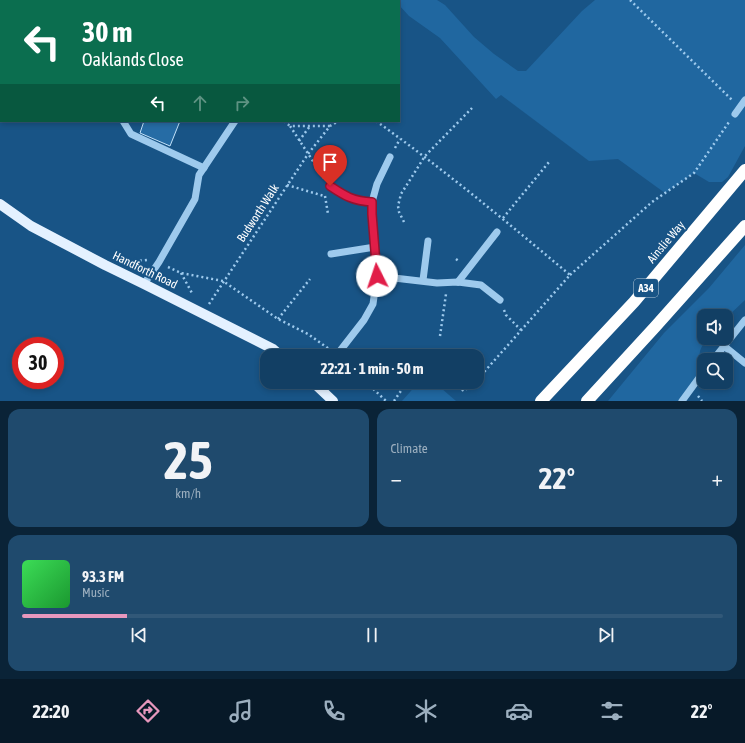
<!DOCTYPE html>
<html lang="en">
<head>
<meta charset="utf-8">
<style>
	body { margin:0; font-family:"Asap Condensed",sans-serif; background:#1f4a6d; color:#f1f3f6; height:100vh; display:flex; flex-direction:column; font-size:15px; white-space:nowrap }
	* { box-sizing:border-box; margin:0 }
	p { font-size:13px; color:#9cafbf }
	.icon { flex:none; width:22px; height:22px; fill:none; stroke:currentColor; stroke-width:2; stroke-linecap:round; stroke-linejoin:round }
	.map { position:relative; height:401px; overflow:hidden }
	.side { display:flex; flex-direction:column; gap:8px; padding:8px; background:#0a2337; flex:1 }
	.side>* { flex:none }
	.hud { position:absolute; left:0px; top:0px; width:400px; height:122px; box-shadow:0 2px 6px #0003,0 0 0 1px #315878; background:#0b6e4f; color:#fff; overflow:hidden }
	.fabs { position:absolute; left:697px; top:309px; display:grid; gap:8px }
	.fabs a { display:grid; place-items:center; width:36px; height:36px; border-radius:8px; background:#123f64; box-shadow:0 2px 6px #0003,0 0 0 1px #315878; font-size:20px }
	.speed { position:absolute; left:12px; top:337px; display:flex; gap:8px; font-size:20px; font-weight:700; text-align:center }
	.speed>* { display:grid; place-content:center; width:52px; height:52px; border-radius:50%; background:#123f64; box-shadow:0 2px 6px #0003,0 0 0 1px #315878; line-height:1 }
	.speed .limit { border:6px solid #d22; background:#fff; color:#111 }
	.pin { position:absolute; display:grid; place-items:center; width:34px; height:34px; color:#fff; margin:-41px -17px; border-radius:50% 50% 50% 0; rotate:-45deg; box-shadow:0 0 4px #0007 }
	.pin .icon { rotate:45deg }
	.me { position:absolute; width:44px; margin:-22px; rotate:356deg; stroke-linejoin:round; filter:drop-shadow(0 0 3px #0008) }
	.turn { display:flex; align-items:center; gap:14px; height:84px; padding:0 16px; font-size:18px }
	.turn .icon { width:52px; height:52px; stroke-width:2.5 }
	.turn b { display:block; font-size:28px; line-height:34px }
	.lanes { display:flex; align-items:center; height:38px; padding:0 16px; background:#0003; justify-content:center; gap:20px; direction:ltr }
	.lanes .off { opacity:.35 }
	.big { font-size:30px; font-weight:700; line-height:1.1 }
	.side .widget { flex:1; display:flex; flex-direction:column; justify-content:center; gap:6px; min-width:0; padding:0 14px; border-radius:12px; background:#1f4a6d }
	.side .dial { align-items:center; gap:0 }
	.dial b { font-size:52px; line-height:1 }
	.song { display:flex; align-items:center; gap:12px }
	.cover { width:48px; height:48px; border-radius:6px; background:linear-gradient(135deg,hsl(130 70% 55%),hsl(130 70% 35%)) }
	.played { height:4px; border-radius:2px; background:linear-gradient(90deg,#e797bd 15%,#315878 15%) }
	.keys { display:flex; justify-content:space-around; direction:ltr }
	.heat { display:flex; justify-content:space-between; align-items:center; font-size:22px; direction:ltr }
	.side .tiles { flex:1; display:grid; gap:8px; grid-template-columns:1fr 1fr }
	.widget:last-child { grid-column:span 2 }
	.trip { position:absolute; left:260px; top:349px; width:224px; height:40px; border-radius:12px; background:#123f64; box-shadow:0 2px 6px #0003,0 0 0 1px #315878; font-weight:700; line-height:40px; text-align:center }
	.dock { display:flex; height:64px; justify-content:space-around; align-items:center; background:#071928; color:#9cafbf }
	.dock .icon { width:28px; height:28px }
	.dock .selected { color:#e797bd }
	.dock b { font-size:18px; color:#f1f3f6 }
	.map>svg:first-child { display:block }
</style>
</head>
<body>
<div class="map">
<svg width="745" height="401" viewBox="0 0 745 401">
	<rect width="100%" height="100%" fill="#185486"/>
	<g fill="#2067a0">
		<polygon points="395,0 437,0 445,5 474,37 494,54 518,71 526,71 582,11 595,0 745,0 745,146 728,177 722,182 709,182 694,173 665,193 618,159 589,161 501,95 496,99 440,38 409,16 399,5 399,1"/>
		<path d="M 745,245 L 745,300 L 726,318 L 726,316 L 704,316 L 704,338 L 708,338 C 697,351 698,356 704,372 L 682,401 L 608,401 L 664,333 L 709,288 Z"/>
		<polygon points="419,382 434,382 456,401 402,401"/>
	</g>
	<polygon fill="#266ca5" stroke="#c3e2fa" points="144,121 180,121 170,146 140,133"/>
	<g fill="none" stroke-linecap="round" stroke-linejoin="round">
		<g stroke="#9ecaed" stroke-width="2.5" stroke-dasharray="2 3" stroke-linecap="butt">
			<polyline points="353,0 353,1"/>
			<polyline points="630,0 732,100"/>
			<polyline points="284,121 290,126"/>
			<path d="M 376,121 C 443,169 507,222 570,275 L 477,380"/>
			<polyline points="299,141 310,126"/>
			<polyline points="395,148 400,139"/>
			<polyline points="324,178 290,126 330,126"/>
			<polyline points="287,185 324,196"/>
			<polyline points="325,196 328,214"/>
			<polyline points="503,218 549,162"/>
			<polyline points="404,222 399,212 398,206 401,194 425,156 472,108"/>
			<polyline points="456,259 460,262"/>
			<polyline points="130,262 147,260"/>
			<polyline points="168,267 181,273 223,281 278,319 308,334 329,349"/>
			<polyline points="181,273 192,293"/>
			<polyline points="570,275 652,202 694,173 729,122"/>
			<polyline points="209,304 308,154 330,126 339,121"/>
			<polyline points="504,310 506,315 521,330"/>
			<polyline points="278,319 310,279"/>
			<polyline points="440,336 446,294"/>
			<polyline points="425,356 430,349"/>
			<polyline points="366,382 386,401"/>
			<polyline points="449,382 464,391 475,382"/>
			<polyline points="698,396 702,401"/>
			<polyline points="394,401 407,382"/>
		</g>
		<g stroke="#9ecaed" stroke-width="7">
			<polyline points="735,114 745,100"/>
			<polyline points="123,121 131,134 204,168"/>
			<path d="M 330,186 C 345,196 354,201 372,202"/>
			<polyline points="331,254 375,247"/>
			<polyline points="377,276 437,283 458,282 481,285 500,300"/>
			<polyline points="423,280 428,241"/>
			<polyline points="458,282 497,232"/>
			<polyline points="144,284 159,262 195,199 199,175 235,121"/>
			<polyline points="724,346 745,363"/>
			<polyline points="336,356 364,320 373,304 377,276 372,214 372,202 377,184 390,157"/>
			<polyline points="713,360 745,320"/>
			<polyline points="682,401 704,371"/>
		</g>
		<g stroke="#e4f1ff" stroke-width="10">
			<polyline points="0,204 31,226 105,265 144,284 273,349 281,356"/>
			<polyline points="313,382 333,401"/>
		</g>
		<g stroke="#fff" stroke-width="12">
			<polyline points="541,401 634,302 745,170"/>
			<polyline points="587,401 655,327 745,226"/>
		</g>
	</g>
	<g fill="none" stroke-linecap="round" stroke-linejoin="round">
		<g stroke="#92132f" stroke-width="10">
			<path id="route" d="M 330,186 C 345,196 353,201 372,202 L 372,214 L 377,276"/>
		</g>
		<use href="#route" stroke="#e11d48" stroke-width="7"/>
	</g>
	<g text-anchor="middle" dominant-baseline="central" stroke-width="4" stroke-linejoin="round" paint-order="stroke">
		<rect fill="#185486" stroke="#baccdb" stroke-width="1" x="634" y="279" width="24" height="18" rx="3"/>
		<g font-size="11" font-weight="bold" fill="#fff">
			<text x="646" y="288">A34</text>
		</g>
		<g font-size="12" fill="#fff" stroke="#185486">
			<text transform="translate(258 213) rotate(-57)">Budworth Walk</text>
			<text transform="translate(666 242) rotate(-50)">Ainslie Way</text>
			<text transform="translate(145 270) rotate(26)">Handforth Road</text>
		</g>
	</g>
</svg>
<div class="fabs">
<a><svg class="icon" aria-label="sound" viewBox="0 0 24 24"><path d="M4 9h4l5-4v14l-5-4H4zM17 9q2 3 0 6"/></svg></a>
<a><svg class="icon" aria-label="search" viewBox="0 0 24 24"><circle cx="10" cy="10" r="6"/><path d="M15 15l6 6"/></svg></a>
</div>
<div class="speed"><div class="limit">30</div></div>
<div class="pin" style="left:330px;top:186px;background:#d93025"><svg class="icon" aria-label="arrive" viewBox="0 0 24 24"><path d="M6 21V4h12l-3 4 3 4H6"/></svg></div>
<svg class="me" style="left:377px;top:276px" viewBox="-20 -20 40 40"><circle r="19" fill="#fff"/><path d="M0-13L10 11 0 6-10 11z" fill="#e11d48"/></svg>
<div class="trip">22:21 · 1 min · 50 m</div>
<div class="hud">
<div class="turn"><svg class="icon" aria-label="left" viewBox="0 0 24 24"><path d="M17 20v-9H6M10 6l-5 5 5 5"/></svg><div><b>30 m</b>Oaklands Close</div></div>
<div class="lanes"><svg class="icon" aria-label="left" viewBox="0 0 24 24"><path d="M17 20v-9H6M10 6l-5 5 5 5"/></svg><svg class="icon off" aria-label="ahead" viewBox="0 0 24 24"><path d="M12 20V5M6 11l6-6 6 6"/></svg><svg class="icon off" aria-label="right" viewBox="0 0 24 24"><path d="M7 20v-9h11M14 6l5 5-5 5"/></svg></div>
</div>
</div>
<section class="side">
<div class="tiles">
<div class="widget dial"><b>25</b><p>km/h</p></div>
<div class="widget"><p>Climate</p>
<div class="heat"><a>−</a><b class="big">22°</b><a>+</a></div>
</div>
<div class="widget">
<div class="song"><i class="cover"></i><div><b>93.3 FM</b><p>Music</p></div></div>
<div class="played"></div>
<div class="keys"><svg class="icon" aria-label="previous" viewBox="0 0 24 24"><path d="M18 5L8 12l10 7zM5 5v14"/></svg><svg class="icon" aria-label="pause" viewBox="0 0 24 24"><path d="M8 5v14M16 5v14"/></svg><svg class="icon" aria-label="next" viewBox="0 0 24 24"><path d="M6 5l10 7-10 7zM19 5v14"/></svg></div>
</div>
</div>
</section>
<nav class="dock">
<b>22:20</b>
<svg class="icon selected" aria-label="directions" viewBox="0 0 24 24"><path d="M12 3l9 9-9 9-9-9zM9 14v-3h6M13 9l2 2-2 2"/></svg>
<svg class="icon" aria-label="music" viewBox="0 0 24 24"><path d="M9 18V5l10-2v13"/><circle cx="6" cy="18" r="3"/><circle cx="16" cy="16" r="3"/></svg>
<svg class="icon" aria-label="phone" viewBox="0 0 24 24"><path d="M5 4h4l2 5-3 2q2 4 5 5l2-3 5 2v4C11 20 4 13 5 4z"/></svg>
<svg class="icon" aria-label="climate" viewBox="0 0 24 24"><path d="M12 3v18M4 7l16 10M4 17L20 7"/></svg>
<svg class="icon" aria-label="car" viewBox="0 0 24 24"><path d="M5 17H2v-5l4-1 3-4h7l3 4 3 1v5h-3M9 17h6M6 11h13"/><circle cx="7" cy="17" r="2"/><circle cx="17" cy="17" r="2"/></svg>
<svg class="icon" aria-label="filters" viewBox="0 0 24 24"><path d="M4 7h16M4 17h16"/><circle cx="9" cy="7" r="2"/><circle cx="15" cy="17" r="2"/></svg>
<b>22°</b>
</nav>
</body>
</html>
